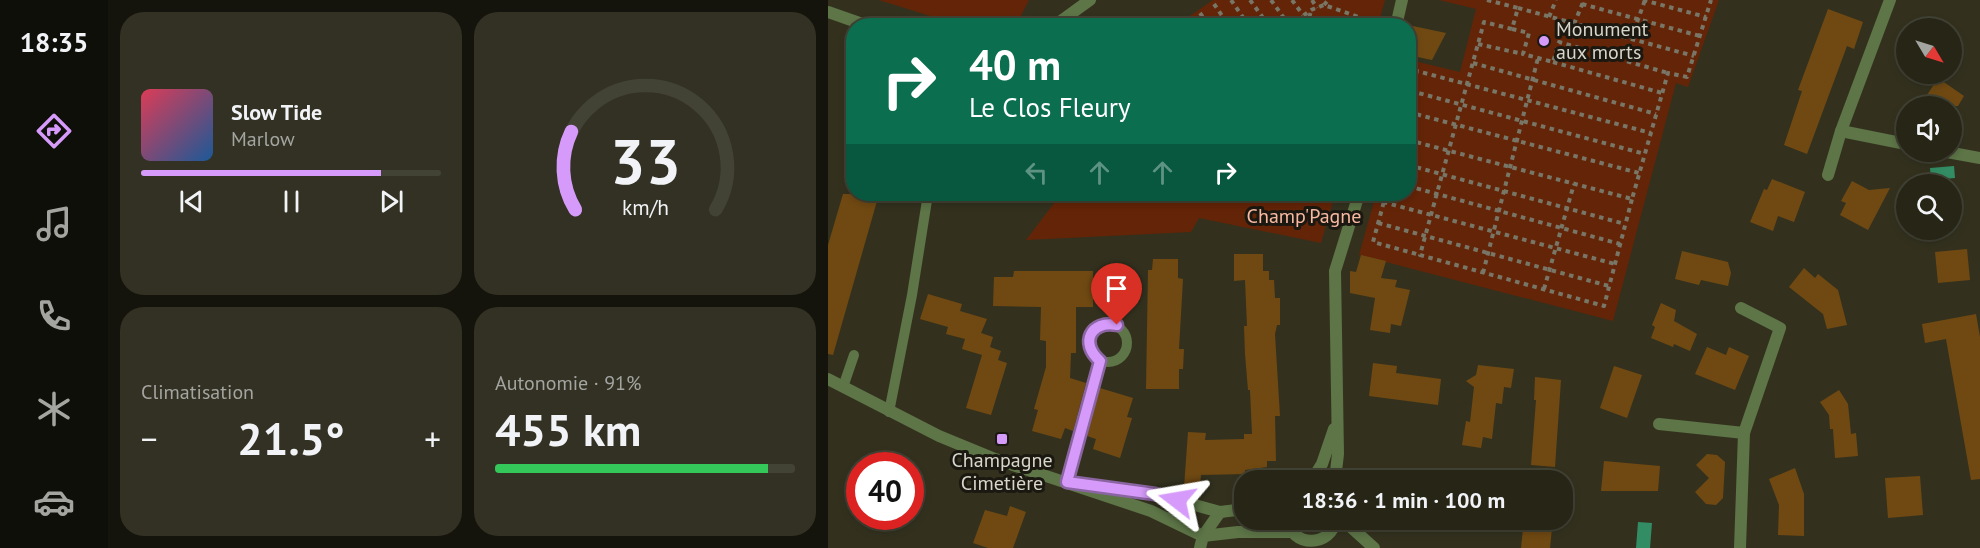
<!DOCTYPE html>
<html lang="fr">
<head>
<meta charset="utf-8">
<style>
	body { margin:0; font-family:"PT Sans",sans-serif; background:#323123; color:#f1f3f6; height:100vh; display:flex; flex-direction:column; font-size:22px; white-space:nowrap }
	* { box-sizing:border-box; margin:0 }
	p { font-size:20px; color:#a4a5a1 }
	.icon { flex:none; width:33px; height:33px; fill:none; stroke:currentColor; stroke-width:2; stroke-linecap:round; stroke-linejoin:round }
	.map { position:relative; flex:1; overflow:hidden }
	.panel { display:flex; flex-direction:column; gap:12px; padding:12px; background:#15140c; width:720px }
	.panel>* { flex:none }
	.hud { position:absolute; left:18px; top:18px; width:570px; height:183px; border-radius:24px; box-shadow:0 3px 9px #0003,0 0 0 2px #424235; background:#0b6e4f; color:#fff; overflow:hidden }
	.needle { width:39px; rotate:128deg }
	.buttons { position:absolute; left:1068px; top:18px; display:grid; gap:12px }
	.buttons a { display:grid; place-items:center; width:66px; height:66px; border-radius:50%; background:#262516; box-shadow:0 3px 9px #0003,0 0 0 2px #424235; font-size:30px }
	.speed { position:absolute; left:18px; top:452px; display:flex; gap:12px; font-size:30px; font-weight:700; text-align:center }
	.speed>* { display:grid; place-content:center; width:78px; height:78px; border-radius:50%; background:#262516; box-shadow:0 3px 9px #0003,0 0 0 2px #424235; line-height:1 }
	.speed .limit { border:9px solid #d22; background:#fff; color:#111 }
	.pin { position:absolute; display:grid; place-items:center; width:51px; height:51px; color:#fff; margin:-62px -26px; border-radius:50% 50% 50% 0; rotate:-45deg; box-shadow:0 0 6px #0007 }
	.pin .icon { rotate:45deg }
	.me { position:absolute; width:66px; margin:-33px; rotate:284deg; stroke-linejoin:round; filter:drop-shadow(0 0 4px #0008) }
	.turn { display:flex; align-items:center; gap:21px; height:126px; padding:0 24px; font-size:27px }
	.turn .icon { width:78px; height:78px; stroke-width:2.5 }
	.turn b { display:block; font-size:42px; line-height:51px }
	.lanes { display:flex; align-items:center; height:57px; padding:0 24px; background:#0003; justify-content:center; gap:30px; direction:ltr }
	.lanes .off { opacity:.35 }
	.big { font-size:45px; font-weight:700; line-height:1.1 }
	.panel .tile { flex:1; display:flex; flex-direction:column; justify-content:center; gap:9px; min-width:0; padding:0 21px; border-radius:24px; background:#323123 }
	.panel .dial { align-items:center; gap:0 }
	.dial svg { height:156px; overflow:visible; fill:none; stroke:#424235; stroke-width:7; stroke-linecap:round; text-anchor:middle }
	.dial text { fill:#f1f3f6; stroke:none }
	.song { display:flex; align-items:center; gap:18px }
	.cover { width:72px; height:72px; border-radius:9px; background:linear-gradient(135deg,hsl(350 70% 55%),hsl(210 70% 35%)) }
	.played { height:6px; border-radius:3px; background:linear-gradient(90deg,#d69bfa 80%,#424235 80%) }
	.keys { display:flex; justify-content:space-around; direction:ltr }
	.heat { display:flex; justify-content:space-between; align-items:center; font-size:33px; direction:ltr }
	.charge { height:9px; border-radius:4px; background:linear-gradient(90deg,#34c759 91%,#424235 0) }
	.panel .tiles { flex:1; display:grid; gap:12px; grid-template-columns:repeat(2,1fr) }
	.trip { position:absolute; left:406px; top:470px; width:339px; height:60px; border-radius:24px; background:#262516; box-shadow:0 3px 9px #0003,0 0 0 2px #424235; font-weight:700; line-height:60px; text-align:center }
	main { display:flex; flex:1; min-height:0 }
	.dock { display:flex; flex-direction:column; width:108px; justify-content:space-around; align-items:center; background:#0f0f09; color:#a4a5a1 }
	.dock .icon { width:42px; height:42px }
	.dock .active { color:#d69bfa }
	.dock b { font-size:27px; color:#f1f3f6 }
	.map>svg:first-child { display:block }
</style>
</head>
<body>
<main>
<nav class="dock">
<b>18:35</b>
<svg class="icon active" aria-label="directions" viewBox="0 0 24 24"><path d="M12 3l9 9-9 9-9-9zM9 14v-3h6M13 9l2 2-2 2"/></svg>
<svg class="icon" aria-label="music" viewBox="0 0 24 24"><path d="M9 18V5l10-2v13"/><circle cx="6" cy="18" r="3"/><circle cx="16" cy="16" r="3"/></svg>
<svg class="icon" aria-label="phone" viewBox="0 0 24 24"><path d="M5 4h4l2 5-3 2q2 4 5 5l2-3 5 2v4C11 20 4 13 5 4z"/></svg>
<svg class="icon" aria-label="climate" viewBox="0 0 24 24"><path d="M12 3v18M4 7l16 10M4 17L20 7"/></svg>
<svg class="icon" aria-label="car" viewBox="0 0 24 24"><path d="M5 17H2v-5l4-1 3-4h7l3 4 3 1v5h-3M9 17h6M6 11h13"/><circle cx="7" cy="17" r="2"/><circle cx="17" cy="17" r="2"/></svg>
</nav>
<section class="panel">
<div class="tiles">
<div class="tile">
<div class="song"><i class="cover"></i><div><b>Slow Tide</b><p>Marlow</p></div></div>
<div class="played"></div>
<div class="keys"><svg class="icon" aria-label="previous" viewBox="0 0 24 24"><path d="M18 5L8 12l10 7zM5 5v14"/></svg><svg class="icon" aria-label="pause" viewBox="0 0 24 24"><path d="M8 5v14M16 5v14"/></svg><svg class="icon" aria-label="next" viewBox="0 0 24 24"><path d="M6 5l10 7-10 7zM19 5v14"/></svg></div>
</div>
<div class="tile dial"><svg viewBox="0 0 100 80">
<path d="M14 69A42 42 0 1 1 86 69"/>
<path d="M14 69A42 42 0 0 1 12 29" stroke="#d69bfa"/>
<text x="50" y="56" font-size="32" font-weight="700">33</text>
<text x="50" y="72" font-size="11">km/h</text>
</svg></div>
<div class="tile"><p>Climatisation</p>
<div class="heat"><a>−</a><b class="big">21.5°</b><a>+</a></div>
</div>
<div class="tile"><p>Autonomie · 91%</p><b class="big">455 km</b><div class="charge"></div></div>
</div>
</section>
<div class="map">
<svg width="1152" height="548" viewBox="0 0 1152 548">
	<rect width="100%" height="100%" fill="#33311e"/>
	<g fill="#642407">
		<polygon points="51,0 201,0 188,25 131,25"/>
		<polygon points="385,0 557,0 550,25 349,25"/>
		<polygon points="611,0 891,0 860,87 848,83 785,321 531,255 548,194 580,194 582,60 632,72 648,9"/>
		<polygon points="233,194 507,194 493,243 371,218 363,232 198,240"/>
	</g>
	<g fill="#328d64">
		<polygon points="1126,166 1127,178 1103,180 1102,168"/>
		<polygon points="810,522 824,523 822,548 808,548"/>
	</g>
	<g fill="#704912">
		<polygon points="1000,9 1035,22 1026,49 1019,46 979,154 956,145 974,91 970,90"/>
		<polygon points="580,25 618,33 604,60 580,55"/>
		<polygon points="1110,78 1136,96 1130,106 1092,106"/>
		<polygon points="944,179 977,192 966,222 950,216 945,231 922,222 936,189 939,190"/>
		<polygon points="1024,181 1041,190 1062,188 1040,230 1012,215 1018,203 1013,201"/>
		<polygon points="15,194 51,194 5,355 0,354 0,245"/>
		<polygon points="1139,249 1142,280 1110,283 1107,252"/>
		<polygon points="854,251 900,262 903,273 900,286 873,280 871,285 847,279"/>
		<polygon points="406,254 435,254 435,271 441,271 441,280 446,280 447,298 452,298 452,325 449,325 447,334 452,416 447,416 448,461 439,461 439,467 417,470 417,474 373,475 372,488 356,487 360,432 378,433 377,440 416,439 416,434 424,434 422,390 420,390 417,354 416,326 419,326 417,280 406,281"/>
		<polygon points="533,255 558,261 553,278 569,280 567,287 582,290 573,326 563,324 562,333 542,330 547,298 522,293 522,271 528,272"/>
		<polygon points="325,259 350,259 350,278 355,279 351,349 356,349 355,369 351,369 351,389 318,389 320,270 324,270"/>
		<polygon points="976,268 987,278 990,274 1010,290 1019,325 999,329 995,314 961,287"/>
		<polygon points="186,271 265,271 265,307 248,307 248,353 243,353 242,378 258,383 245,431 237,428 233,439 204,431 210,410 206,409 218,367 218,341 212,340 213,307 165,306 166,277 185,277"/>
		<polygon points="100,294 134,304 132,311 159,319 153,333 165,337 162,347 173,351 170,360 179,363 163,415 138,408 154,355 134,349 137,339 118,334 120,327 92,319"/>
		<polygon points="833,303 848,310 846,321 869,334 862,351 846,344 845,347 823,338 827,327 824,325"/>
		<polygon points="1148,314 1152,337 1152,479 1143,480 1118,339 1097,343 1094,324"/>
		<polygon points="879,347 898,355 901,347 921,356 907,390 867,374"/>
		<polygon points="545,363 569,366 568,373 613,379 610,405 541,396"/>
		<polygon points="650,365 686,369 683,388 676,387 674,404 668,403 664,439 655,437 653,448 634,445 638,421 642,422 646,387 638,381 648,375"/>
		<polygon points="786,366 814,375 799,418 772,408"/>
		<polygon points="707,377 733,380 727,467 703,465 708,400 706,400"/>
		<polygon points="272,388 305,398 299,417 304,418 292,458 265,449 268,439 259,436"/>
		<polygon points="1011,390 1020,404 1023,434 1028,433 1030,456 1007,458 1005,429 1002,429 1001,415 992,402"/>
		<polygon points="879,454 889,455 897,462 895,498 888,505 878,504 867,492 881,478 868,465"/>
		<polygon points="776,461 832,466 830,491 773,491"/>
		<polygon points="967,468 976,494 976,536 950,535 951,505 941,479"/>
		<polygon points="1092,476 1095,515 1060,518 1057,478"/>
		<polygon points="182,506 198,512 185,548 160,548 145,543 157,510 179,516"/>
		<polygon points="696,519 725,519 722,548 693,548"/>
	</g>
	<g fill="none" stroke-linecap="round" stroke-linejoin="round">
		<g stroke="#787666" stroke-width="4" stroke-dasharray="4.5 4.5" stroke-linecap="butt">
			<polyline points="403,0 421,26"/>
			<polyline points="422,0 441,26"/>
			<polyline points="443,0 461,25"/>
			<polyline points="464,0 475,15"/>
			<polyline points="484,0 489,8"/>
			<polyline points="659,0 690,8 684,29 656,22 592,255 776,306 804,199"/>
			<polyline points="815,0 878,17"/>
			<polyline points="386,4 401,26"/>
			<polyline points="754,4 872,36"/>
			<polyline points="496,5 500,0"/>
			<polyline points="690,8 866,56"/>
			<polyline points="372,13 381,26"/>
			<polyline points="721,17 728,0"/>
			<polyline points="358,22 361,26"/>
			<polyline points="746,24 756,0"/>
			<polyline points="461,26 483,10 496,5 554,25"/>
			<polyline points="479,26 483,11"/>
			<polyline points="684,29 701,33 695,54 725,62 731,42 840,73"/>
			<polyline points="803,39 817,0"/>
			<polyline points="650,44 695,54"/>
			<polyline points="725,62 834,93"/>
			<polyline points="645,63 828,114"/>
			<polyline points="583,91 589,71 823,133"/>
			<polyline points="580,100 583,91 817,154"/>
			<polyline points="580,112 811,173"/>
			<polyline points="580,140 804,199 840,73 859,77 883,0"/>
			<polyline points="580,165 797,224"/>
			<polyline points="580,186 792,244"/>
			<polyline points="558,194 545,242 592,255"/>
			<polyline points="555,202 787,264"/>
			<polyline points="550,223 781,286"/>
			<polyline points="655,273 710,58"/>
			<polyline points="716,289 746,184"/>
		</g>
		<g stroke="#5d7547" stroke-width="10">
			<circle cx="280" cy="343" r="19"/>
			<polyline points="15,387 26,355"/>
			<polyline points="61,412 84,295 100,194"/>
			<polyline points="239,482 272,361"/>
		</g>
		<g stroke="#5d7547" stroke-width="12">
			<polyline points="0,12 40,26"/>
			<polyline points="226,26 262,0"/>
			<polyline points="568,26 574,0"/>
			<polyline points="1013,131 1078,144"/>
			<polyline points="1119,152 1152,158"/>
			<polyline points="1000,175 1013,131 1062,0"/>
			<polyline points="831,424 916,433"/>
			<polyline points="484,480 494,464 506,429"/>
			<polyline points="507,480 510,454 507,271 531,194"/>
			<polyline points="372,548 375,536 392,512"/>
			<polyline points="912,548 916,433 952,328 913,308"/>
		</g>
		<g stroke="#5d7547" stroke-width="12">
			<polyline points="0,379 111,436 167,459 323,511 375,536 410,532 464,532"/>
			<polyline points="267,486 327,494 392,512 417,509"/>
			<path d="M 460,519 C 462,548 504,548 508,519"/>
			<polyline points="514,519 546,548"/>
		</g>
	</g>
	<g fill="none" stroke-linecap="round" stroke-linejoin="round">
		<g stroke="#8b65a2" stroke-width="15">
			<path id="route" d="M 289,325 C 263,320 251,343 272,361 L 239,482 L 327,494 L 349,500"/>
		</g>
		<use href="#route" stroke="#d69bfa" stroke-width="10"/>
	</g>
	<g fill="#d69bfa" stroke="#1a1810" stroke-width="2">
		<circle cx="716" cy="41" r="6"/>
		<rect x="168" y="433" width="12" height="12" rx="3"/>
	</g>
	<g text-anchor="middle" dominant-baseline="central" stroke-width="6" stroke-linejoin="round" paint-order="stroke">
		<g font-size="20" fill="#d8d7cb" stroke="#1a1810" text-anchor="start">
			<text x="728" y="29">Monument<tspan x="728" dy="23">aux morts</tspan></text>
			<text x="174" y="460" text-anchor="middle">Champagne<tspan x="174" dy="23">Cimetière</tspan></text>
		</g>
		<g font-size="20" fill="#f9b9a1" stroke="#1a1810">
			<text x="476" y="216">Champ'Pagne</text>
		</g>
	</g>
</svg>
<div class="buttons">
<a><svg class="needle" viewBox="-14 -14 28 28"><path d="M0-13l5 13h-10z" fill="#e53935"/><path d="M0 13l5-13h-10z" fill="#a4a5a1"/></svg></a>
<a><svg class="icon" aria-label="sound" viewBox="0 0 24 24"><path d="M4 9h4l5-4v14l-5-4H4zM17 9q2 3 0 6"/></svg></a>
<a><svg class="icon" aria-label="search" viewBox="0 0 24 24"><circle cx="10" cy="10" r="6"/><path d="M15 15l6 6"/></svg></a>
</div>
<div class="speed"><div class="limit">40</div></div>
<div class="pin" style="left:289px;top:325px;background:#d93025"><svg class="icon" aria-label="arrive" viewBox="0 0 24 24"><path d="M6 21V4h12l-3 4 3 4H6"/></svg></div>
<svg class="me" style="left:349px;top:500px" viewBox="-20 -20 40 40"><path d="M0-17L14 15 0 8-14 15z" fill="#d69bfa" stroke="#fff" stroke-width="4"/></svg>
<div class="trip">18:36 · 1 min · 100 m</div>
<div class="hud">
<div class="turn"><svg class="icon" aria-label="right" viewBox="0 0 24 24"><path d="M7 20v-9h11M14 6l5 5-5 5"/></svg><div><b>40 m</b>Le Clos Fleury</div></div>
<div class="lanes"><svg class="icon off" aria-label="left" viewBox="0 0 24 24"><path d="M17 20v-9H6M10 6l-5 5 5 5"/></svg><svg class="icon off" aria-label="ahead" viewBox="0 0 24 24"><path d="M12 20V5M6 11l6-6 6 6"/></svg><svg class="icon off" aria-label="ahead" viewBox="0 0 24 24"><path d="M12 20V5M6 11l6-6 6 6"/></svg><svg class="icon" aria-label="right" viewBox="0 0 24 24"><path d="M7 20v-9h11M14 6l5 5-5 5"/></svg></div>
</div>
</div>
</main>
</body>
</html>
